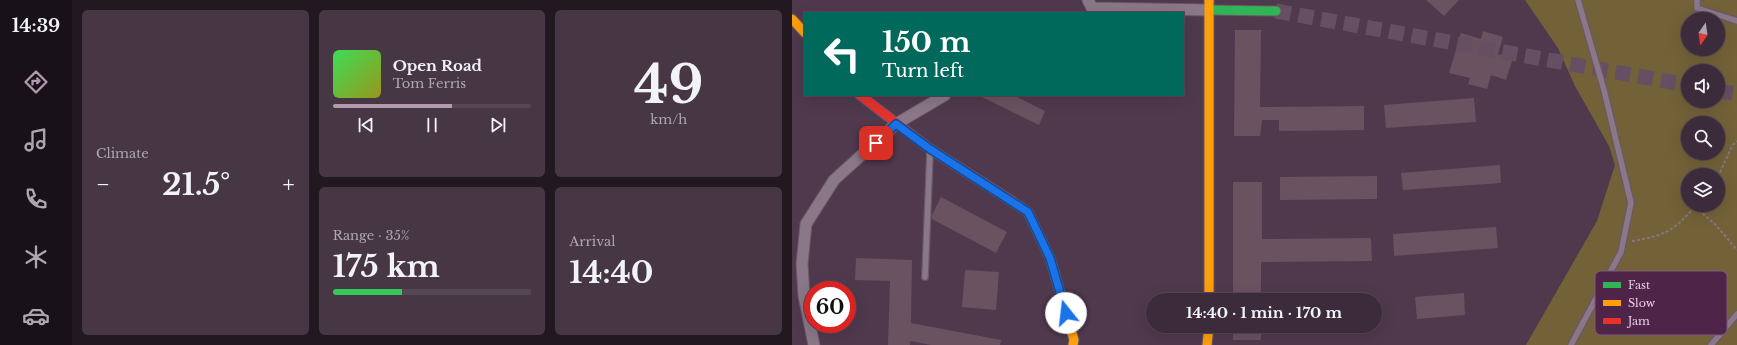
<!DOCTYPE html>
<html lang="en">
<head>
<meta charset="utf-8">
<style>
	body { margin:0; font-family:"Libre Baskerville",serif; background:#473745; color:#f1f3f6; height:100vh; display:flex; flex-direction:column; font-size:15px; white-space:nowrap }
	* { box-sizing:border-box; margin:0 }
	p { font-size:13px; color:#aca7af }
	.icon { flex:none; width:22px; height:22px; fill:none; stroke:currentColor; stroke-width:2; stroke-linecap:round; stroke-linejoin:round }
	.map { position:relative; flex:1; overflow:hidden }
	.details { display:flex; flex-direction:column; gap:10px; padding:10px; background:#211820; width:720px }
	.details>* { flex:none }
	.banner { position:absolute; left:12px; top:12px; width:380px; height:84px; border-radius:0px; box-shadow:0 4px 16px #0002,0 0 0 1px #554754; background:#00695c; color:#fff; overflow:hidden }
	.needle { width:26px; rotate:193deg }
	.buttons { position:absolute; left:889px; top:12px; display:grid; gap:8px }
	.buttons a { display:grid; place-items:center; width:44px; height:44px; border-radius:50%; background:#3c2b3a; box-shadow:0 4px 16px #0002,0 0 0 1px #554754; font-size:20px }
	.speed { position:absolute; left:12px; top:281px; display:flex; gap:8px; font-size:20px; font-weight:700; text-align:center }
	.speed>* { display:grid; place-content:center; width:52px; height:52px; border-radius:50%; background:#3c2b3a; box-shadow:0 4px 16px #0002,0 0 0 1px #554754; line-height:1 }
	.speed .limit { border:6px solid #d22; background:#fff; color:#111 }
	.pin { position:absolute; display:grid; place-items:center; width:34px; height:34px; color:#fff; margin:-17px; border-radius:8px; box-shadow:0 2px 6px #0006 }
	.me { position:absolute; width:44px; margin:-22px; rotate:344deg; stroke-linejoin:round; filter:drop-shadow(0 0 3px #0008) }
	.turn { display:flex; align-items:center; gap:14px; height:84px; padding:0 12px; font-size:18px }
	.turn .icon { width:52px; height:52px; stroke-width:2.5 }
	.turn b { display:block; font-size:28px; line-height:34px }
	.big { font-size:30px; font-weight:700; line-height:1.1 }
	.details .tile { flex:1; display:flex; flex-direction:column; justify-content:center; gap:6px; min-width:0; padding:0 14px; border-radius:6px; background:#473745 }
	.details .dial { align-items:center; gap:0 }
	.dial b { font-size:52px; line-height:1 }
	.song { display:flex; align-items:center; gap:12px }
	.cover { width:48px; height:48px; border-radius:6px; background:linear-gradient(135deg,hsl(130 70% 55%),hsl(60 70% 35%)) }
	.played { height:4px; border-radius:2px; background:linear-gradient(90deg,#b299ae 60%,#554754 60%) }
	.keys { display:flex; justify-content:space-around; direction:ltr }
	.heat { display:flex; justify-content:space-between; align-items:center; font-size:22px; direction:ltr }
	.charge { height:6px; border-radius:3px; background:linear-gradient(90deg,#34c759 35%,#554754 0) }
	.details .tiles { flex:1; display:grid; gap:10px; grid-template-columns:repeat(3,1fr) }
	.tile:first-child { grid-row:span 2 }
	.trip { position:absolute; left:354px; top:293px; width:236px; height:40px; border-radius:20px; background:#3c2b3a; box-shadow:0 4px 16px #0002,0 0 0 1px #554754; font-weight:700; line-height:40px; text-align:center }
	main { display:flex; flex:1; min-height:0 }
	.menu { display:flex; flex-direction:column; width:72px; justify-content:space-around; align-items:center; background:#181117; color:#aca7af }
	.menu .icon { width:28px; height:28px }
	.menu .selected { color:#b299ae }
	.menu b { font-size:18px; color:#f1f3f6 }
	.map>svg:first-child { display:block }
</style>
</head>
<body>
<main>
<nav class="menu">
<b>14:39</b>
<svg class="icon selected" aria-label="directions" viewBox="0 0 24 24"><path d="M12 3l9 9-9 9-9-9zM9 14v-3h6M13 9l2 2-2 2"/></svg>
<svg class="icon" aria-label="music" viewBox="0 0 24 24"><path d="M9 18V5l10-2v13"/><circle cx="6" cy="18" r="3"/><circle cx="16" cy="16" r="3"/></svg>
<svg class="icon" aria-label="phone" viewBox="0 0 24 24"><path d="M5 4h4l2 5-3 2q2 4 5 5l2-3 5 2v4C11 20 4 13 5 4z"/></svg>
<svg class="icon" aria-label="climate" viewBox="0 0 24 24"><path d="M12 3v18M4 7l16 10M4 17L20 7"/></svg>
<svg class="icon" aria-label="car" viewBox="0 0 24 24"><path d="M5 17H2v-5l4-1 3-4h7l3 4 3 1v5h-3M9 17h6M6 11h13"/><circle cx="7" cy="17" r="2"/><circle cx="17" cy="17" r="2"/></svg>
</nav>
<section class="details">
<div class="tiles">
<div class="tile"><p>Climate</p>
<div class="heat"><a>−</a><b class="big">21.5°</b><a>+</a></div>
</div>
<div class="tile">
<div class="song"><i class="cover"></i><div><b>Open Road</b><p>Tom Ferris</p></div></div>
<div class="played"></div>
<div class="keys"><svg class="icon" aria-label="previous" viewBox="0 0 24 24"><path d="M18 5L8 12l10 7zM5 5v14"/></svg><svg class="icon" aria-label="pause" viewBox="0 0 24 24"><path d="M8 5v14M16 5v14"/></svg><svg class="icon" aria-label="next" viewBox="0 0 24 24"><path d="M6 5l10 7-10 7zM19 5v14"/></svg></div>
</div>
<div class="tile dial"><b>49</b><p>km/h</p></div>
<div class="tile"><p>Range · 35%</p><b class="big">175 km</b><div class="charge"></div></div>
<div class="tile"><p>Arrival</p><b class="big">14:40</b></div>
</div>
</section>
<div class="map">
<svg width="945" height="345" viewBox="0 0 945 345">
	<rect width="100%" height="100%" fill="#50394d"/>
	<path fill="#736238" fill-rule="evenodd" d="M 733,0 L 945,0 L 945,345 L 734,345 L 805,221 L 823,165 L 817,146 L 783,86 L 766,48 ZM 896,19 L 926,19 L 926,49 L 896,49 ZM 896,71 L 926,71 L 926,101 L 896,101 ZM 896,123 L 926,123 L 926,153 L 896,153 ZM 896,175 L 926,175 L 926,205 L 896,205 Z"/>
	<g fill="#6a5261">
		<polygon points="634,0 667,0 652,16"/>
		<polygon points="443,30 469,30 468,107 572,106 572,130 487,131 487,120 470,120 468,136 442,136"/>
		<polygon points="691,31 711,37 706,54 721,58 714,80 699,75 695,89 676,84 678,78 657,73 669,33 689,39"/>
		<polygon points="186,95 221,95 253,111 247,125"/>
		<polygon points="682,98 684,122 594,128 592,105"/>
		<polygon points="708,165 709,183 611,190 609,173"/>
		<polygon points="585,176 585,199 488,200 488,177"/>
		<polygon points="441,182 470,182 470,239 579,238 580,261 469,262 469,300 441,300"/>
		<polygon points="149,197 215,232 204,253 140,219 140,215"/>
		<polygon points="704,227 706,248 602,256 601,234"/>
		<polygon points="64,258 120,260 119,323 209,340 208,345 139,345 118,341 118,345 96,345 98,281 63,280"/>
		<polygon points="173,270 207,272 204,310 170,307"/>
		<polygon points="672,293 673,315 625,319 623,297"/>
		<rect x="441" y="326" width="28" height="14"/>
	</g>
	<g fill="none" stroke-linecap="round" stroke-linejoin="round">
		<g stroke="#674f63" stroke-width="15" stroke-dasharray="15 8" stroke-linecap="butt">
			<polyline points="484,11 896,85"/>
			<polyline points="926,91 945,94"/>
		</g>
		<g stroke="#6a5767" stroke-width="8">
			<g id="lane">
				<polyline points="905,0 905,8 945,21"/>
				<polyline points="133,277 138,152"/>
				<polyline points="779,345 829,252 839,203 812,90 786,0"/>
				<polyline points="919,345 945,314"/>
			</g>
		</g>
		<g stroke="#6a5767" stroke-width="13">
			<g id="street">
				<polyline points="296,0 300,8 417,10"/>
				<polyline points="22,345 12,296 10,264 14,224 42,180 104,124 153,95"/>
			</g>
		</g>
		<g stroke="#6a5767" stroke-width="11">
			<polyline id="fast" points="417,10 484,11"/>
		</g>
		<g stroke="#6a5767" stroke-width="11">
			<g id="slow">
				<polyline points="417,0 417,300"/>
				<polyline points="0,19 13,33"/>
				<polyline points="218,200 236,212 258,258 282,340 281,345"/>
				<polyline points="415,345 417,326"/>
			</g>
		</g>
		<g stroke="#6a5767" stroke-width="11">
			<polyline id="jam" points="68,95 138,149 218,200"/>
		</g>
		<g stroke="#857483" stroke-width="2" stroke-dasharray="3 2" stroke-linecap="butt">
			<polyline points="926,177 940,146 945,141"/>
			<polyline points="903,207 924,225 945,250"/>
			<path d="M 840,241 C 873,236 883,230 904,205"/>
		</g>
		<use href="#lane" stroke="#8a7787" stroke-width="5.5"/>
		<use href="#street" stroke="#8a7787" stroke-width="11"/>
		<use href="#fast" stroke="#30b455" stroke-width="9"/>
		<use href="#slow" stroke="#ff9f0a" stroke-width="9"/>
		<use href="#jam" stroke="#e5322d" stroke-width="9"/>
	</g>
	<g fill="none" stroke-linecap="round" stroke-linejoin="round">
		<g stroke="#114b97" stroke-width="10">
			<polyline id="route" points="84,143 104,124 138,149 236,212 258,258 274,313"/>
		</g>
		<use href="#route" stroke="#1a73e8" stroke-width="7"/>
	</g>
	<rect x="803" y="271" width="132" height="64" rx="6" fill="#4e2548" stroke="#7c5776" stroke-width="1"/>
	<rect x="811" y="282" width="18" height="6" fill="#30b455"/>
	<rect x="811" y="300" width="18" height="6" fill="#ff9f0a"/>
	<rect x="811" y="318" width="18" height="6" fill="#e5322d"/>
	<g font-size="11" fill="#e7cde2">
		<text x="836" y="289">Fast</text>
		<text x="836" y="307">Slow</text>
		<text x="836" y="325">Jam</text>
	</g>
</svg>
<div class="buttons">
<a><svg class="needle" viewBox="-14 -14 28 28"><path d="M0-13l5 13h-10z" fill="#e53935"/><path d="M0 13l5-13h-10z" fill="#aca7af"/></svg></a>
<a><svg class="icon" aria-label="sound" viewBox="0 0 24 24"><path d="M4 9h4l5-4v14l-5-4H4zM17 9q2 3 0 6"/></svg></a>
<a><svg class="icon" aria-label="search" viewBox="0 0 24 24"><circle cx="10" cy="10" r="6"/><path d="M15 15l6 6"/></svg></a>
<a><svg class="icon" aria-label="layers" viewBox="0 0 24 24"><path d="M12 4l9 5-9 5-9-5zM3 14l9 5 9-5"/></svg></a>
</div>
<div class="speed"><div class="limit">60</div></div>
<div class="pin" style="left:84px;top:143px;background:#d93025"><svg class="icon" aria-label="arrive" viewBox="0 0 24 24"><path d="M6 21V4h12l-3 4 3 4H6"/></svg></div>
<svg class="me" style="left:274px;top:313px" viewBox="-20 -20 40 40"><circle r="19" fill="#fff"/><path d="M0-13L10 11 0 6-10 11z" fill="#1a73e8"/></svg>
<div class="trip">14:40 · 1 min · 170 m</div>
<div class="banner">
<div class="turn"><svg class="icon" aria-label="left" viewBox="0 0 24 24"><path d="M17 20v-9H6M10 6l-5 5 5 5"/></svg><div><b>150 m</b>Turn left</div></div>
</div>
</div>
</main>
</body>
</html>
